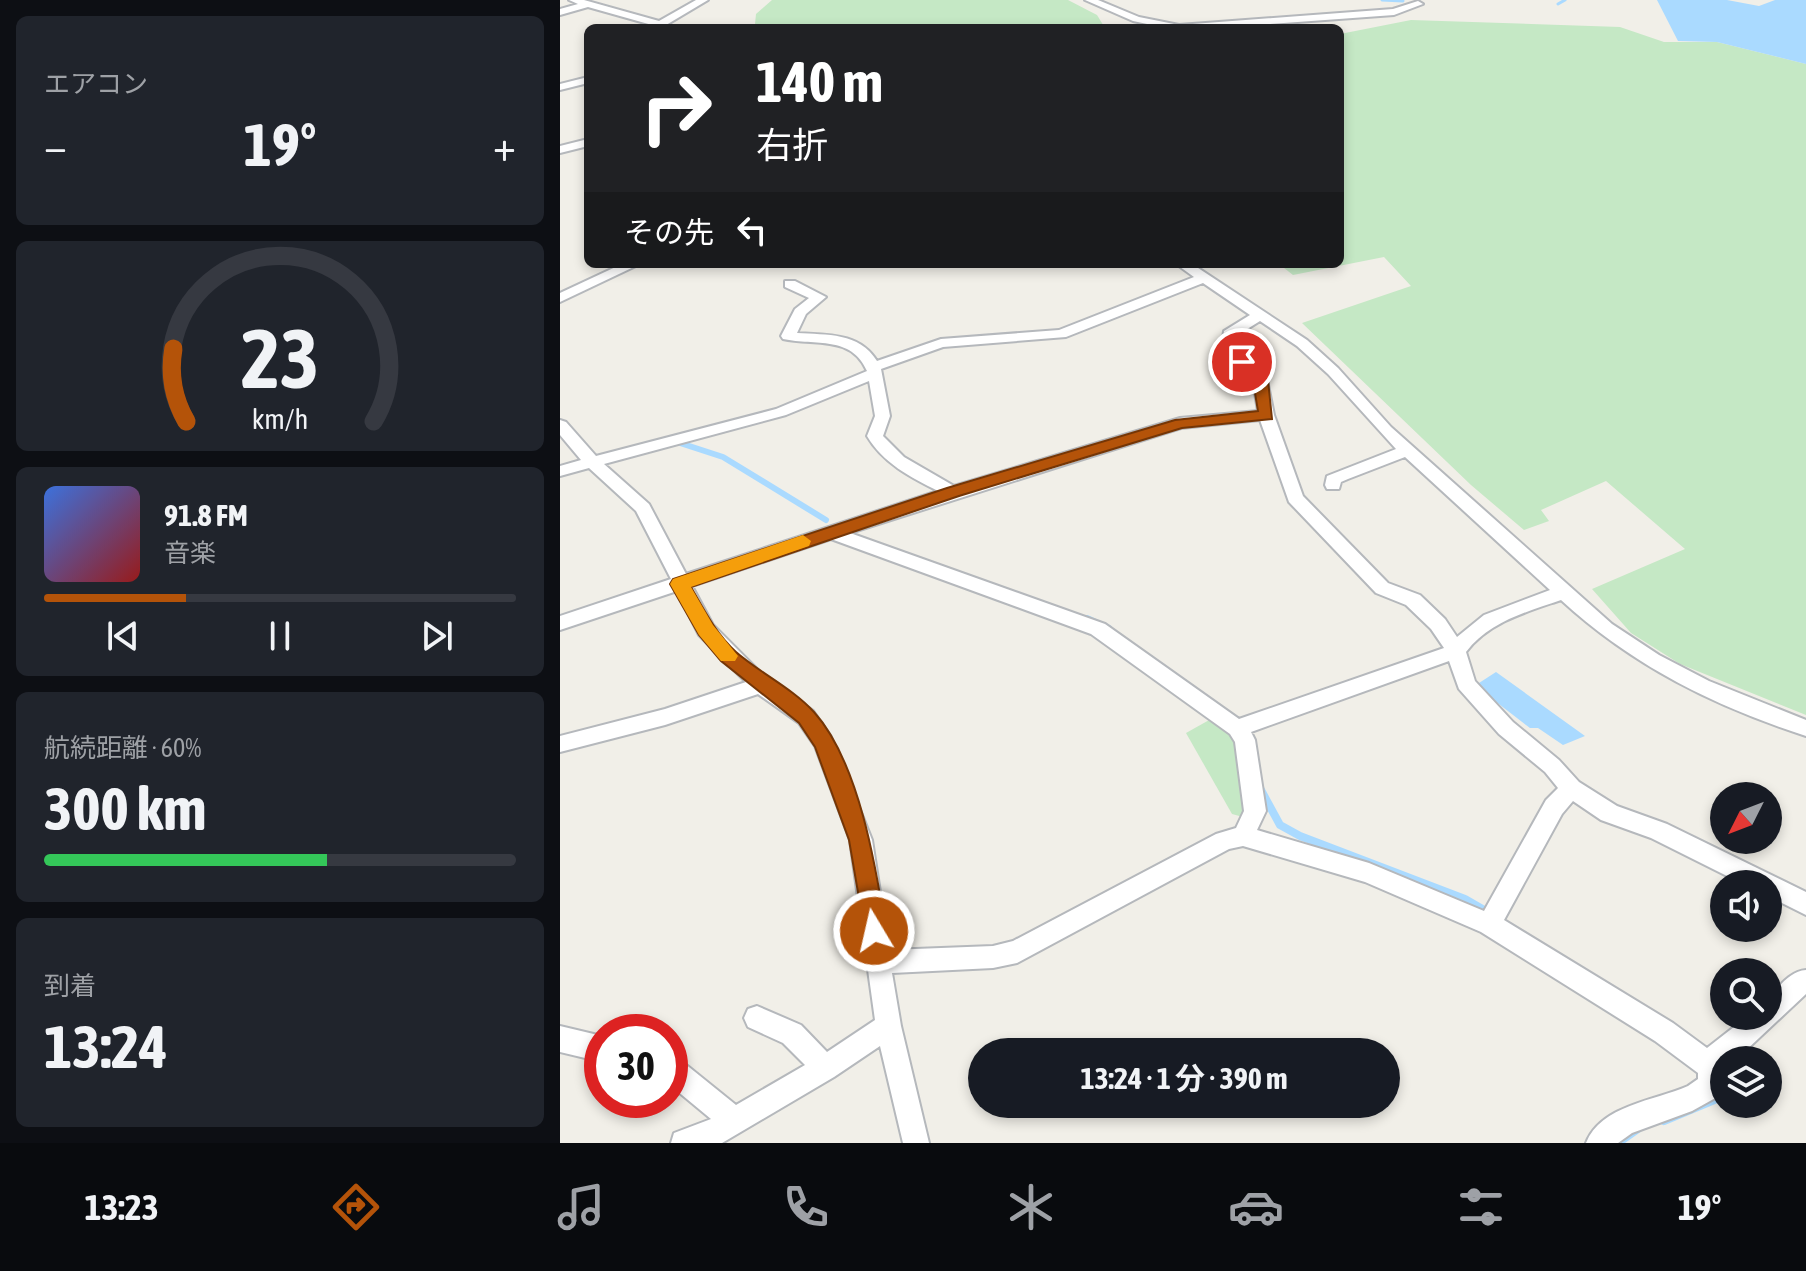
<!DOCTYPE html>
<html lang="ja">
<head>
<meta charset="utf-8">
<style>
	body { margin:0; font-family:"Asap Condensed","Noto Sans JP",sans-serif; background:#20242c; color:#f1f3f6; height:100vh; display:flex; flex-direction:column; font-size:30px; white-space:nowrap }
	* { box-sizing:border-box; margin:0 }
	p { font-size:26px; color:#9ea1a6 }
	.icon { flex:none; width:44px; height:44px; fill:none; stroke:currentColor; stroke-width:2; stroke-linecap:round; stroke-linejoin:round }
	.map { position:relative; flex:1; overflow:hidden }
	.panel { display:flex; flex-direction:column; gap:16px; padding:16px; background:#0d0f14; width:560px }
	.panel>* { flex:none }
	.top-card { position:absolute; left:24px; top:24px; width:760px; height:244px; border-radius:12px; box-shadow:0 4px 12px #0003; background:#202124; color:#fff; overflow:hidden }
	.needle { width:52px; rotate:228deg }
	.tools { position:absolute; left:1150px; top:782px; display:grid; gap:16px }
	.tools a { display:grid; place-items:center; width:72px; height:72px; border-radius:50%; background:#171b24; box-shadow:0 4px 12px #0003; font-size:40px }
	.speed { position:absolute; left:24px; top:1014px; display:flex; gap:16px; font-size:40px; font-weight:700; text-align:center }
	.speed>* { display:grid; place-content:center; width:104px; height:104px; border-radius:50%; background:#171b24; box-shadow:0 4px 12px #0003; line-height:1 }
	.speed .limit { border:12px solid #d22; background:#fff; color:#111 }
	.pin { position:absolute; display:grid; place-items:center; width:68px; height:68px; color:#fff; margin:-34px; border:4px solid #fff; border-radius:50%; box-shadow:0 2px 8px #0007 }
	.me { position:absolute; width:88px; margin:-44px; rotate:351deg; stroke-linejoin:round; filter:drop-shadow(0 0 6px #0008) }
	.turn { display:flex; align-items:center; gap:28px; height:168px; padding:0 40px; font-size:36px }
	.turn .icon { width:104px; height:104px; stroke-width:2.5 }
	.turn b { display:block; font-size:56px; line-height:68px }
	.then { display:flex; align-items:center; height:76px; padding:0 40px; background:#0003; gap:16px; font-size:30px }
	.big { font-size:60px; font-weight:700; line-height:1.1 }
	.panel .card { flex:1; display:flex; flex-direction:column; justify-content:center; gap:12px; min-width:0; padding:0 28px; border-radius:12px; background:#20242c }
	.panel .dial { align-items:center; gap:0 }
	.dial svg { height:208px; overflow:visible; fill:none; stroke:#363941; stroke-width:7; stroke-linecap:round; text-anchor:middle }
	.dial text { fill:#f1f3f6; stroke:none }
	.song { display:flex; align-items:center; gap:24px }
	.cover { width:96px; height:96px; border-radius:12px; background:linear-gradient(135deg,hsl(220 70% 55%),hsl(0 70% 35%)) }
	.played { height:8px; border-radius:4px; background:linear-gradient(90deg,#b45309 30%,#363941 30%) }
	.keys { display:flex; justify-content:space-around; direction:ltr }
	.heat { display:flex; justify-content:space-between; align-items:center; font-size:44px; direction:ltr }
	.charge { height:12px; border-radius:6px; background:linear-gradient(90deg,#34c759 60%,#363941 0) }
	.trip { position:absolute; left:408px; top:1038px; width:432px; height:80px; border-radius:40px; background:#171b24; box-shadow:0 4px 12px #0003; font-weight:700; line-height:80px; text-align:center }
	.tabs { display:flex; height:128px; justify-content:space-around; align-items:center; background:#090b0e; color:#9ea1a6 }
	.tabs .icon { width:56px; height:56px }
	.tabs .on { color:#b45309 }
	.tabs b { font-size:36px; color:#f1f3f6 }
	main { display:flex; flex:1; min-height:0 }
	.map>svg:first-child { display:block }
</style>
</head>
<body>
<main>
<section class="panel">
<div class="card"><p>エアコン</p>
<div class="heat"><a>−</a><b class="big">19°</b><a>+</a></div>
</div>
<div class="card dial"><svg viewBox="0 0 100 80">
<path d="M14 69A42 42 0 1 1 86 69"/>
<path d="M14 69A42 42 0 0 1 9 41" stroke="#b45309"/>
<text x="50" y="56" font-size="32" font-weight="700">23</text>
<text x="50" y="72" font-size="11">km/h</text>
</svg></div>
<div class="card">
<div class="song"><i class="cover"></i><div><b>91.8 FM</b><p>音楽</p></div></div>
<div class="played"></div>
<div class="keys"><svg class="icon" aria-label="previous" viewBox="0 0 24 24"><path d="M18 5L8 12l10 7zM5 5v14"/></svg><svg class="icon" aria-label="pause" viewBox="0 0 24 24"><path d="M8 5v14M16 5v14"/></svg><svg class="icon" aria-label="next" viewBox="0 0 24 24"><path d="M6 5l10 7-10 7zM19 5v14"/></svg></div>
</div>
<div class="card"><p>航続距離 · 60%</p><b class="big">300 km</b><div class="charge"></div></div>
<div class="card"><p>到着</p><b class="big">13:24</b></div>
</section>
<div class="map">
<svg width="1246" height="1143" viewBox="0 0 1246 1143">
	<rect width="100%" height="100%" fill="#f1efe8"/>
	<g fill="#c5e8c5">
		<polygon points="212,0 508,0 537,15 545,28 200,28 195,24 196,14"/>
		<polygon points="851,20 1060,27 1104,42 1157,42 1246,64 1246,715 1120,664 1071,633 1032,589 1125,549 1046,481 981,510 989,521 964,530 911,485 742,323 851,286 824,257 733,275 719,264 780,264 780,34"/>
		<polygon points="651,719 678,738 683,817 672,814 626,733"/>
	</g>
	<g fill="#aadaff">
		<polygon points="1097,0 1167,0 1199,6 1215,0 1246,0 1246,64 1157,42 1118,41"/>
		<polygon points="936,672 1025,736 1003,745 978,728 970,728 922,691 919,683"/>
	</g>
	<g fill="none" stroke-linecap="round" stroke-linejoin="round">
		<g stroke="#aadaff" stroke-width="3">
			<polyline points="822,0 843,1"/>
			<polyline points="998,4 1005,0"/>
		</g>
		<g stroke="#aadaff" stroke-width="6">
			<polyline points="117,442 163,457 266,520"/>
			<polyline points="527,618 549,628"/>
		</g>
		<g stroke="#aadaff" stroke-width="8">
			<polyline points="701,790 720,825 740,836 905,899 931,914"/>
			<polyline points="1104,1121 1164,1096"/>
			<polyline points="1058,1143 1078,1129"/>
		</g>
		<g stroke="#b5b8bc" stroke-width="4">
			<g id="street">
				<polygon points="9,0 24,0 99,21 136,0 148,0 101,28 89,28 92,25 28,7 0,15 0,9 18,4"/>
				<polygon points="525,0 538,0 579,17 619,25 833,9 858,1 863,4 834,15 657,28 606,28 573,21"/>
				<polygon points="28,77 28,83 0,90 0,84"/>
				<polygon points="28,139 28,146 0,153 0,146"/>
				<polygon points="62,264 80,264 0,302 0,293"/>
				<path d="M 616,264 L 632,264 L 747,340 L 778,368 L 831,427 L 1052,624 L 1099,655 L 1149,681 L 1246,720 L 1246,736 C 1154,706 1073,666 1001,600 C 966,612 929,622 906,652 L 915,681 L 953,722 L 999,760 L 1019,782 L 1057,806 L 1107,824 L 1246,892 L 1246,915 L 1208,896 L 1208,884 L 1183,884 L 1091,838 L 1041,820 L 1013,801 L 1002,814 L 944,920 L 1113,1023 L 1147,1048 L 1188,1016 L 1208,1016 L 1208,998 C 1219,987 1230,971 1246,970 L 1246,994 L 1182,1054 L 1174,1060 L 1164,1060 L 1164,1080 L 1159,1096 L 1132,1111 L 1072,1133 L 1058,1143 L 1026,1143 C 1041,1105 1094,1101 1128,1086 L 1138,1079 L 1138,1073 L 1095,1041 L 921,932 L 805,882 L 683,846 L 669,849 L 457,963 L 433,968 L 332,973 L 341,1026 L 369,1143 L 343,1143 L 320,1046 L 274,1077 L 162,1143 L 111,1143 L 114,1133 L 151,1119 L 110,1085 L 110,1055 L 119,1059 L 176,1105 L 245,1065 L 223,1043 L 188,1027 L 184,1018 L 188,1009 L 197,1006 L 241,1025 L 267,1052 L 315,1020 L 290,840 L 255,746 L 239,723 L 198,694 L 105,725 L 0,752 L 0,736 L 105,709 L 186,682 L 139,635 L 117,591 L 0,630 L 0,616 L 111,579 L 76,511 L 29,468 L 0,476 L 0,466 L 21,460 L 0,435 L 0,420 L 6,422 L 36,456 L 216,409 L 307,371 C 291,335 256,346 223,339 L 221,336 L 235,309 L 249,298 L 225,287 L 225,281 L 235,281 L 266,297 L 246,314 L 237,333 C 267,335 299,332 317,361 L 381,339 L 499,330 L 634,277 ZM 643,283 L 690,315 L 664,331 L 662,347 L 693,381 L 698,411 L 620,418 L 394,486 L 344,457 L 323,436 L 330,416 L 321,369 L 383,347 L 506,337 ZM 700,321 L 737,346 L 768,374 L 836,449 L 767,476 L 765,485 L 767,489 L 779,489 L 781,482 L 788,479 L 845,457 L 990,590 L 924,615 L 897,637 L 885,619 L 860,595 L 828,583 L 743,496 L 714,415 L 707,380 L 676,346 L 676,336 ZM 309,381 L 315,416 L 307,436 C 323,463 350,477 378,491 L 126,574 L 89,504 L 44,464 L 226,415 ZM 700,420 L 729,502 L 816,593 L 846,605 L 871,629 L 884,648 L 679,719 L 545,624 L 290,533 L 621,428 ZM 271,539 L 531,634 L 670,734 L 675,742 L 684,811 L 676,828 L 656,834 L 453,941 L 433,946 L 329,950 L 312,840 L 271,737 L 253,711 L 208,680 L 153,625 L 132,586 ZM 889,661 L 899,689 L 939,734 L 985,772 L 998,788 L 986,800 L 924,911 L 809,863 L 697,830 L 706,811 L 695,740 L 691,732 Z"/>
				<polygon points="0,1026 42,1036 42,1062 0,1052"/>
			</g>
		</g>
		<use href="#street" fill="#fff" fill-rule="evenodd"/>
	</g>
	<path fill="#b45309" stroke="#753606" stroke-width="2" d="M 677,358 L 688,358 L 708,380 L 712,419 L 622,428 L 399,496 L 131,587 C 144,610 156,634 176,652 C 200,673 232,688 254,712 C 299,762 316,867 326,931 L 323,939 L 314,943 L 306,939 L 289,840 L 255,747 L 239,723 L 161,661 L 139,635 L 110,584 L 113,579 L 387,488 L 615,420 L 698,411 L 693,381 L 675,362 Z"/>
	<polygon fill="#f59e0b" points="243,535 251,541 249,546 131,587 153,625 178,656 175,661 161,661 139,635 110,584 113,579"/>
</svg>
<div class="tools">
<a><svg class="needle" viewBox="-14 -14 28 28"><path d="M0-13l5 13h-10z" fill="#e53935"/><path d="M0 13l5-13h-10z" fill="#9ea1a6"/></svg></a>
<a><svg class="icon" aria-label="sound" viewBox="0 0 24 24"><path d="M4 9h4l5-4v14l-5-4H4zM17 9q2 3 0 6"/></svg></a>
<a><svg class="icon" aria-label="search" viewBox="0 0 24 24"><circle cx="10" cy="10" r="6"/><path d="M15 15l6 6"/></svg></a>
<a><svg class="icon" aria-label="layers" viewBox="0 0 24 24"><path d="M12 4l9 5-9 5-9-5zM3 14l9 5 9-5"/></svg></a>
</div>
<div class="speed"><div class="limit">30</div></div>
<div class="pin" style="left:682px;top:362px;background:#d93025"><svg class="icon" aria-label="arrive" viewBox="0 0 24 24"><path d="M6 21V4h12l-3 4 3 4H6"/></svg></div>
<svg class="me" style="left:314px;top:931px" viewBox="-20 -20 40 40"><circle r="17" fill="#b45309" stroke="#fff" stroke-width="3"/><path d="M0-11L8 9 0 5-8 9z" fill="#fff"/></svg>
<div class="trip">13:24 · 1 分 · 390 m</div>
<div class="top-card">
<div class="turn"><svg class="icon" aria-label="right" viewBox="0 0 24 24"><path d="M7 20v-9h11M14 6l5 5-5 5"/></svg><div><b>140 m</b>右折</div></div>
<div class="then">その先<svg class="icon" aria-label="left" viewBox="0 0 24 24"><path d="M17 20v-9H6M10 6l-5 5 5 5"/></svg></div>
</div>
</div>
</main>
<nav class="tabs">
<b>13:23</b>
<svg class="icon on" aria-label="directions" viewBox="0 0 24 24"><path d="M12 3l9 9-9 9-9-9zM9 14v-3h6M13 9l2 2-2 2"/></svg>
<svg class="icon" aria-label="music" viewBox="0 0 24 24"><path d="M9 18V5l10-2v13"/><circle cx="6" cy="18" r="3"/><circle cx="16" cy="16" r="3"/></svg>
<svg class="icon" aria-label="phone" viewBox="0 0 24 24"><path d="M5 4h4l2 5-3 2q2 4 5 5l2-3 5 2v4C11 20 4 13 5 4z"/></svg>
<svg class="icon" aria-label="climate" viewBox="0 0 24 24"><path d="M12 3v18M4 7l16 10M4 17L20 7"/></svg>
<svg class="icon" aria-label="car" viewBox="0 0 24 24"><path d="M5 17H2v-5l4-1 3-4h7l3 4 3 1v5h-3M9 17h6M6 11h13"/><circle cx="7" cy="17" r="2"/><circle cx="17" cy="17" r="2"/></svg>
<svg class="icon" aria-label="filters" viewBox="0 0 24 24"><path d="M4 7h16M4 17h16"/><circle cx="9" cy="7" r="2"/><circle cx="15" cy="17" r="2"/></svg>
<b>19°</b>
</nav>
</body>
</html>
